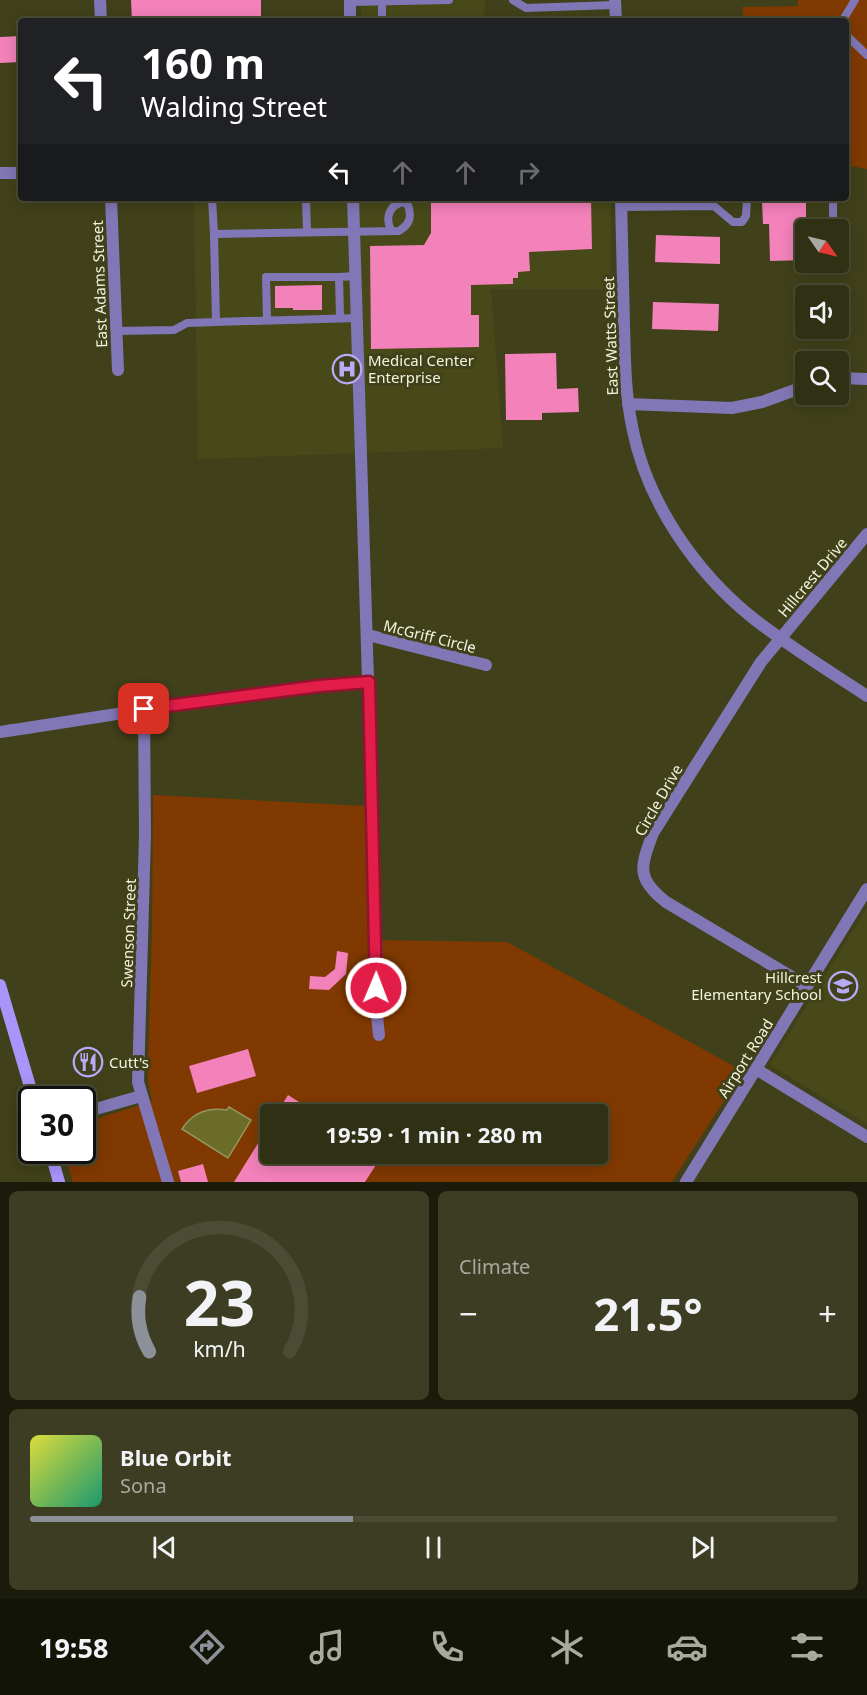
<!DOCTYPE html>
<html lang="en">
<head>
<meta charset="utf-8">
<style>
	body { margin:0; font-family:"Noto Sans",sans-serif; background:#3c3d22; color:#f1f3f6; height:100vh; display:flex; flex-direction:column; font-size:22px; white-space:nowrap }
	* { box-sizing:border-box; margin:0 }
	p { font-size:20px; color:#a8a9a0 }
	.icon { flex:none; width:33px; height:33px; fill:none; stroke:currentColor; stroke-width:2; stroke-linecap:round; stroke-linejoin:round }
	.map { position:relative; height:1182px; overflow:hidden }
	.details { display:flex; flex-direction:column; gap:9px; padding:9px; background:#1a1b0b; flex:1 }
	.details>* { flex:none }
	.banner { position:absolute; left:18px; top:18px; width:831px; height:183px; border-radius:6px; box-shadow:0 3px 15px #0003,0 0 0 2px #4b4c34; background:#202124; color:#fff; overflow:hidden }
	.needle { width:39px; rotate:124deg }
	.tools { position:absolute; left:795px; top:219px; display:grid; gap:12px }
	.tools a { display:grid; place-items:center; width:54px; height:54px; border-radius:6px; background:#303114; box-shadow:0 3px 15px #0003,0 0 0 2px #4b4c34; font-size:30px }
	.speed { position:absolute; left:18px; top:1086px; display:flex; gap:12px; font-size:30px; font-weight:700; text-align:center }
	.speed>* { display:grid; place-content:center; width:78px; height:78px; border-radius:50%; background:#303114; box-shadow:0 3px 15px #0003,0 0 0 2px #4b4c34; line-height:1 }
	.speed .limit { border:3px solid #111; border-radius:9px; background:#fff; color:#111 }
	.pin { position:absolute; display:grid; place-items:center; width:51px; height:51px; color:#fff; margin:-26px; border-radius:12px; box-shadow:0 3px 9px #0006 }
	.me { position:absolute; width:66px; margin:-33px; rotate:1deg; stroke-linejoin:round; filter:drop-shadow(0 0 4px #0008) }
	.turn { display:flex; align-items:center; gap:21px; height:126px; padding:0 24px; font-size:27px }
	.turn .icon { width:78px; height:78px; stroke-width:2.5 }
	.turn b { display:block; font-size:42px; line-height:51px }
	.lanes { display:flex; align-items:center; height:57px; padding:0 24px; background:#0003; justify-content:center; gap:30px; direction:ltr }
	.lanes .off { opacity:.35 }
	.big { font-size:45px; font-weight:700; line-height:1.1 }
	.details .tile { flex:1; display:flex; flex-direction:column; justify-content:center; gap:9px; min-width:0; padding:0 21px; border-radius:9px; background:#3c3d22 }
	.details .dial { align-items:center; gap:0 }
	.dial svg { height:156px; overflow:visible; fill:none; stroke:#4b4c34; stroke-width:7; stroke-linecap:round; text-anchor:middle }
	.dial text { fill:#f1f3f6; stroke:none }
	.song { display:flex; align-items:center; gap:18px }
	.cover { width:72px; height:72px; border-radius:9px; background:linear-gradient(135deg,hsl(60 70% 55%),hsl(160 70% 35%)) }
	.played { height:6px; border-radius:3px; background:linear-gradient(90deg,#8c9099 40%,#4b4c34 40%) }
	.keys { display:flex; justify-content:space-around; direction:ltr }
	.heat { display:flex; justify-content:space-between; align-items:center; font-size:33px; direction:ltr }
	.details .tiles { flex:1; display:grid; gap:9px; grid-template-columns:1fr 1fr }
	.tile:last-child { grid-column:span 2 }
	.trip { position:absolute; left:260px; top:1104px; width:348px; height:60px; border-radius:6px; background:#303114; box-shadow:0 3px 15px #0003,0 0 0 2px #4b4c34; font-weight:700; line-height:60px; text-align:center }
	.tabs { display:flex; height:96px; justify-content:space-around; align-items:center; background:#131408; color:#a8a9a0 }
	.tabs .icon { width:42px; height:42px }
	.tabs .on { color:#8c9099 }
	.tabs b { font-size:27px; color:#f1f3f6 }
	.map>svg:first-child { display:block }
</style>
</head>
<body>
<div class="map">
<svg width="867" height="1182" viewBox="0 0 867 1182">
	<rect width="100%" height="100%" fill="#40411a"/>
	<g fill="#474919">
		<polygon points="361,0 485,0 484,21 361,21"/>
		<polygon points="194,198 611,198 610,289 491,289 503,448 198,459"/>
		<polygon points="867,908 867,1124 770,1065"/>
	</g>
	<g fill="#803900" fill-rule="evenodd">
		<polygon points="798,0 867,0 867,169 846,165 846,21 744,21 742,7 798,6"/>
		<path d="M 153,795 L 365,806 L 369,940 L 507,942 L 743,1071 L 672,1182 L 73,1182 L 63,1151 L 82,1150 L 83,1123 L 152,1101 L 148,1081 L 148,1062 L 152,930 ZM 270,1114 L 597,1114 L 597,1154 L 270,1154 Z"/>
	</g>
	<path fill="#6b6c27" stroke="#94955e" stroke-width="1.5" d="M 229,1107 L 251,1120 L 228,1158 L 182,1129 C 193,1112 208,1107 227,1110 Z"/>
	<g fill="#f381ba">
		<polygon points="131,0 261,0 261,21 132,21"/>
		<polygon points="21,36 21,62 0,63 0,37"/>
		<polygon points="431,198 591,198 592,249 529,252 530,271 518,272 518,278 513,278 513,284 471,285 471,315 479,315 479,347 371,349 370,246 424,245 431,233"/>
		<polygon points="769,198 806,198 806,260 770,261 769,224 763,224 762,202 769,202"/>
		<polygon points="656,235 720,237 720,264 655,262"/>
		<polygon points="322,285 322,310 293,310 293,308 275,308 275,286"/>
		<polygon points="653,302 719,304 718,331 652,329"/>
		<polygon points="556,353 557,389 578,388 579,412 542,413 542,420 506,420 505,354"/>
		<polygon points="337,951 348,953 346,974 329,990 309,989 310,976 325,977 335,969"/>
		<polygon points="248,1049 256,1076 197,1093 189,1066"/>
		<polygon points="288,1095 318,1114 276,1114"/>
		<polygon points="270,1124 270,1154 383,1154 365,1182 234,1182"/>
		<polygon points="203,1164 208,1182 181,1182 178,1171"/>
	</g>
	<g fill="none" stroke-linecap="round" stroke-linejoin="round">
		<g stroke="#8177b6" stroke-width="8">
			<polyline points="382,0 382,21"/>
			<polyline points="513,0 526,8 615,5"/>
			<polyline points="350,2 449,0"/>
			<polyline points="844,21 844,18 855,0"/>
			<polyline points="846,35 867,55"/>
			<path d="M 212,198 L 214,234 L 399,231 C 410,224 412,217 408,205 L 403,202 C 389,205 385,218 391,230"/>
			<polyline points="306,198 307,232"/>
			<polyline points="833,198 833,230"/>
			<polyline points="621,207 714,206 733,222 742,222 746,216 747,198"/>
			<polyline points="833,262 833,265"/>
			<polyline points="340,318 339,277 356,276"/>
			<polyline points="267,320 266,277 339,277"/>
			<polyline points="216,322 357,318"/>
			<polyline points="116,331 174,330 187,323 216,322 214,234"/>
		</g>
		<g stroke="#8177b6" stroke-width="12">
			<polyline points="100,0 101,21"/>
			<polyline points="350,0 350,21"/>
			<polyline points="615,0 616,21"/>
			<polyline points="0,173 21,173"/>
			<polyline points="111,198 118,370"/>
			<polyline points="353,198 377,970 376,1006 379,1035"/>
			<path d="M 621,198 C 622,241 623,283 624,326 C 625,360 625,392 632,426 C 646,501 695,572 754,619 C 790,647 829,671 867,696"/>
			<polyline points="838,378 867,379"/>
			<polyline points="628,404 732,408 762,402 806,386"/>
			<polyline points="368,635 486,665"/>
			<polyline points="144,709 145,835 138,1082 168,1182"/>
			<path d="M 0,732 C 123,714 245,691 369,682"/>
			<path d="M 807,986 L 666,902 C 635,878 641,866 653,833 L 761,662 L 867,534"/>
			<polyline points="756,1069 867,1137"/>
			<polyline points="82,1113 141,1096"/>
			<polyline points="686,1182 867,889"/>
		</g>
		<g stroke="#a795fa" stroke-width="12">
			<polyline points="0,985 34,1100"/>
			<polyline points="50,1150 59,1182"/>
		</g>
	</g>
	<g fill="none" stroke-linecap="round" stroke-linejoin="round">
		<g stroke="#92132f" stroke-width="15">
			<polyline id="route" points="144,709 319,686 369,682 376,988"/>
		</g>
		<use href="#route" stroke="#e11d48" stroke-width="10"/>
	</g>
	<defs>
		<g id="hospital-ring" transform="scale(1.5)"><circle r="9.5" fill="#40411a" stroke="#b7abf8" stroke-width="1.5"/><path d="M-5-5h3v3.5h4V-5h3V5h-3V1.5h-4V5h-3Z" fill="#b7abf8"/></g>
		<g id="school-ring" transform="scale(1.5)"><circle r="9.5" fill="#40411a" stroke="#b7abf8" stroke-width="1.5"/><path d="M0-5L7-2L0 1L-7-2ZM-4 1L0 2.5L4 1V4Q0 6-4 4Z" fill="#b7abf8"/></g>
		<g id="restaurant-ring" transform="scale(1.5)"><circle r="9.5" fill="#40411a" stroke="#b7abf8" stroke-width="1.5"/><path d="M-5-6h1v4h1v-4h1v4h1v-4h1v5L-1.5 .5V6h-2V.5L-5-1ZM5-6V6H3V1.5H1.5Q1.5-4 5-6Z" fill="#b7abf8"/></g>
	</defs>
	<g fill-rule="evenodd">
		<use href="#hospital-ring" x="347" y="369"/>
		<use href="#school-ring" x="843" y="986"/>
		<use href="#restaurant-ring" x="88" y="1062"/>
	</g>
	<g text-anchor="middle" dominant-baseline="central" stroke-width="6" stroke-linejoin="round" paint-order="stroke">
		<g font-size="15" fill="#f2f4de" stroke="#40411a">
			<text transform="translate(99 284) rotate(-92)">East Adams Street</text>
			<text transform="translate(610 336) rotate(-92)">East Watts Street</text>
			<text transform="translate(812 577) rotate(-50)">Hillcrest Drive</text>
			<text transform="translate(430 636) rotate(14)">McGriff Circle</text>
			<text transform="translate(658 800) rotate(-60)">Circle Drive</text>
			<text transform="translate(128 933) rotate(-88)">Swenson Street</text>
			<text transform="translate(745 1058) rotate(-58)">Airport Road</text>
		</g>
		<g font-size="15" fill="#f2f4de" stroke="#40411a" text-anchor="start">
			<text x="368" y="360">Medical Center<tspan x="368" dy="17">Enterprise</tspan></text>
			<text x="822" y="977" text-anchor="end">Hillcrest<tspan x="822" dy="17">Elementary School</tspan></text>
			<text x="109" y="1062">Cutt's</text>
		</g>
	</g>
</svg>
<div class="tools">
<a><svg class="needle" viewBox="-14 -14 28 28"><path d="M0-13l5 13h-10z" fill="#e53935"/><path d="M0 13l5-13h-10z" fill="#a8a9a0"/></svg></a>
<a><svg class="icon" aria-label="sound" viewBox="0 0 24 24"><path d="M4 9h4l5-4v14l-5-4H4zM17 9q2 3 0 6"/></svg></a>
<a><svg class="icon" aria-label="search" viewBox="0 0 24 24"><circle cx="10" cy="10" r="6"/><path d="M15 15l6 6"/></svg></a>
</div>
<div class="speed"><div class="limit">30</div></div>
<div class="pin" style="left:144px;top:709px;background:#d93025"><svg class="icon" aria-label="arrive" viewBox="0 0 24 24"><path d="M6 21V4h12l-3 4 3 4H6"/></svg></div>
<svg class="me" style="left:376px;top:988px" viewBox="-20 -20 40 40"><circle r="17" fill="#e11d48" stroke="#fff" stroke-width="3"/><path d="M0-11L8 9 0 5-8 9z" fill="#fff"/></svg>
<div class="trip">19:59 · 1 min · 280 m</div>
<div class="banner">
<div class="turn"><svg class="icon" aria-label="left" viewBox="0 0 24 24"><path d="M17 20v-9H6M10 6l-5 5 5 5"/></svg><div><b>160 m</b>Walding Street</div></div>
<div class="lanes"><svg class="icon" aria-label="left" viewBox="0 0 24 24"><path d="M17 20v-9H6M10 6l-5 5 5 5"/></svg><svg class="icon off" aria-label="ahead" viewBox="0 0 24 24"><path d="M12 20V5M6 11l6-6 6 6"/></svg><svg class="icon off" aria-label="ahead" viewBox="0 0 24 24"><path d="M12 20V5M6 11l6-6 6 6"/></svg><svg class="icon off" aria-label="right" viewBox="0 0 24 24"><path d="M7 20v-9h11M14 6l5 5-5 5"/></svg></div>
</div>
</div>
<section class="details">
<div class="tiles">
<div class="tile dial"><svg viewBox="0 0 100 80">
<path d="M14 69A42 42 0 1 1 86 69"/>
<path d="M14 69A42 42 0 0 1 9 41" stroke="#8c9099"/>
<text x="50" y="56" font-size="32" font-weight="700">23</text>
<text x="50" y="72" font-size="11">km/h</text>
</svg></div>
<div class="tile"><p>Climate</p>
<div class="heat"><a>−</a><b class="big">21.5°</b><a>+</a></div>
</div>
<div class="tile">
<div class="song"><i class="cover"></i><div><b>Blue Orbit</b><p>Sona</p></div></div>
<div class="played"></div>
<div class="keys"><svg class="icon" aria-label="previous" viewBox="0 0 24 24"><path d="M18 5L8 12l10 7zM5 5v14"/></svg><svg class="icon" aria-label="pause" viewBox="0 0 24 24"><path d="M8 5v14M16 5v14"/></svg><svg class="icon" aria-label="next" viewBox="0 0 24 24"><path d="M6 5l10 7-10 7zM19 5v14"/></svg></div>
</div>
</div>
</section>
<nav class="tabs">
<b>19:58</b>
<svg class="icon on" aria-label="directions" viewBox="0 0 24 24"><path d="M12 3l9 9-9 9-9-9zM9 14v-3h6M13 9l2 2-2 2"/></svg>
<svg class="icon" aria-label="music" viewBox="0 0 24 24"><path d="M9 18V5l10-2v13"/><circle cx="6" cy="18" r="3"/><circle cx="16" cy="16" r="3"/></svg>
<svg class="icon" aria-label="phone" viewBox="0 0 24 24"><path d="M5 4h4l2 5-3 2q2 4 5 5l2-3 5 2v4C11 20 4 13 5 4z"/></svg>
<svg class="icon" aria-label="climate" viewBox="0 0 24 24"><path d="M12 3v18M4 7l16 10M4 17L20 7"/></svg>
<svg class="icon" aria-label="car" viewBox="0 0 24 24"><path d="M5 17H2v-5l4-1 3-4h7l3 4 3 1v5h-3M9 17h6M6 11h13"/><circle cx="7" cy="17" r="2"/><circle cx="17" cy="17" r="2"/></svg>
<svg class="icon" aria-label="filters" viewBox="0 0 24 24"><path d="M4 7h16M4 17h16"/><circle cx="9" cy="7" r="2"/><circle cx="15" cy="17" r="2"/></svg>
</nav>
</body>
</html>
